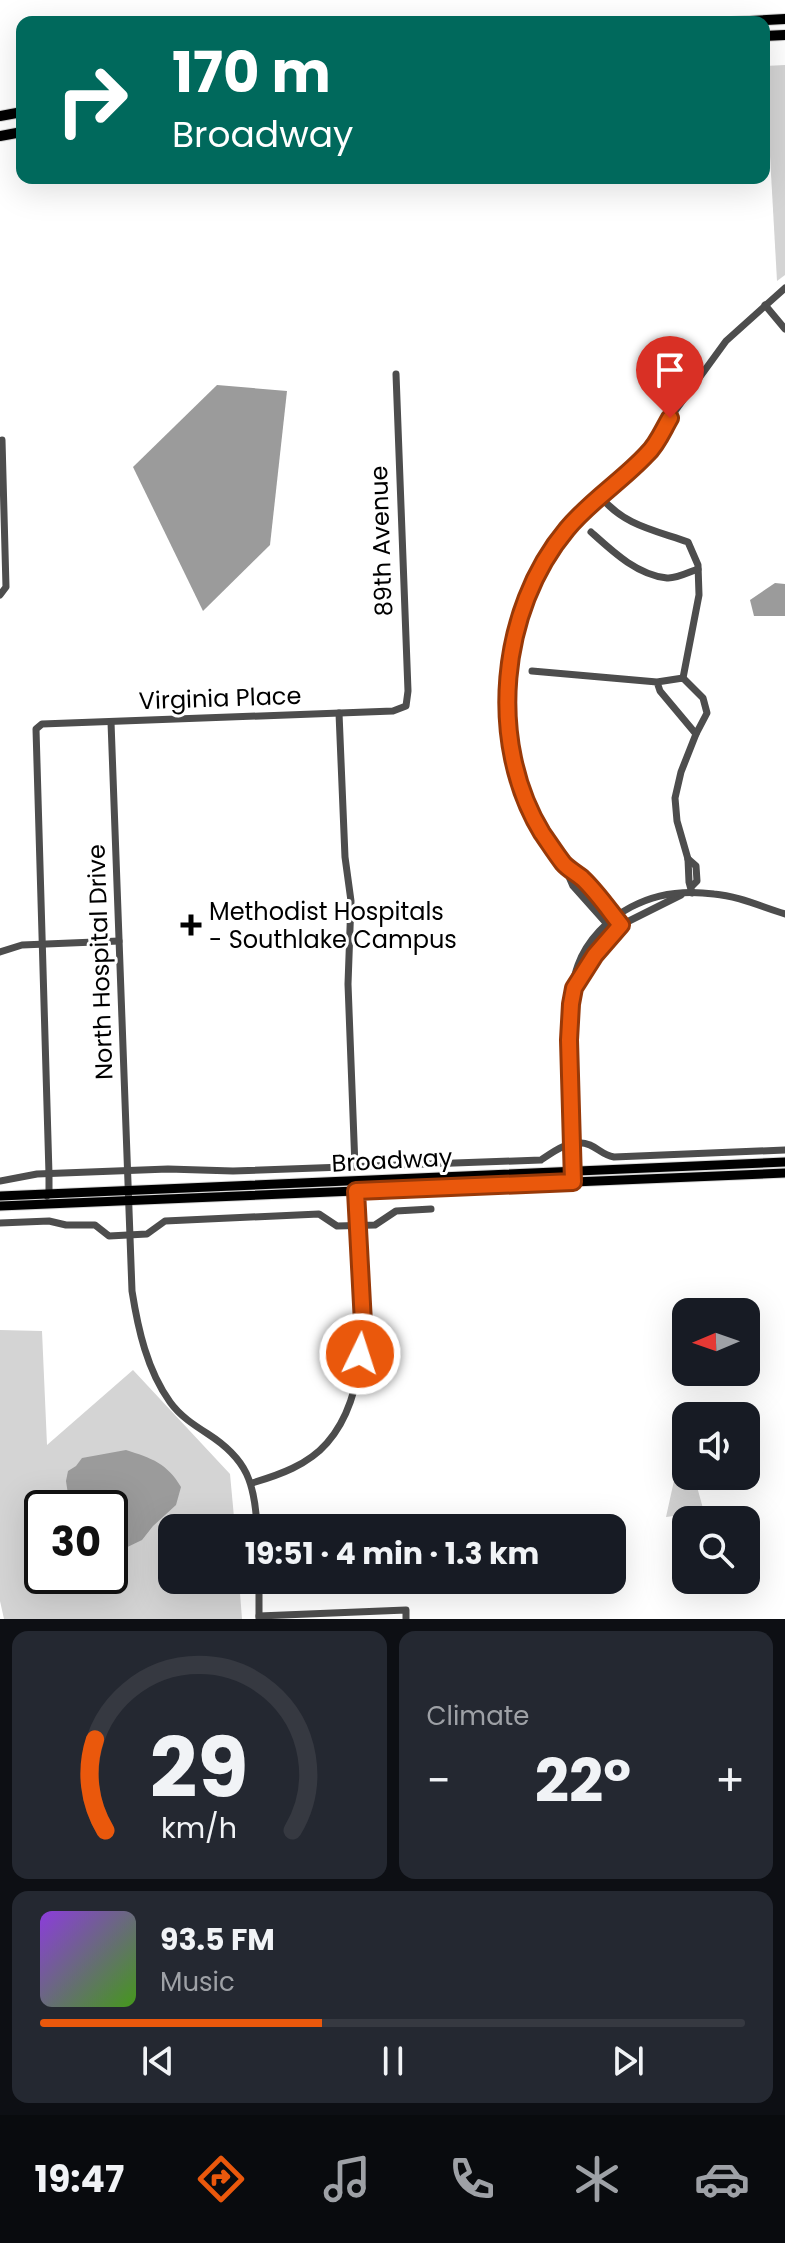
<!DOCTYPE html>
<html lang="en">
<head>
<meta charset="utf-8">
<style>
	body { margin:0; font-family:Poppins,sans-serif; background:#242831; color:#f1f3f6; height:100vh; display:flex; flex-direction:column; font-size:30px; white-space:nowrap }
	* { box-sizing:border-box; margin:0 }
	p { font-size:26px; color:#9ea1a6 }
	.icon { flex:none; width:44px; height:44px; fill:none; stroke:currentColor; stroke-width:2; stroke-linecap:round; stroke-linejoin:round }
	.map { position:relative; height:1619px; overflow:hidden }
	.sheet { display:flex; flex-direction:column; gap:12px; padding:12px; background:#0d0f14; flex:1 }
	.sheet>* { flex:none }
	.banner { position:absolute; left:16px; top:16px; width:754px; height:168px; border-radius:16px; box-shadow:0 8px 32px #0002; background:#00695c; color:#fff; overflow:hidden }
	.needle { width:52px; rotate:268deg }
	.buttons { position:absolute; left:672px; top:1298px; display:grid; gap:16px }
	.buttons a { display:grid; place-items:center; width:88px; height:88px; border-radius:16px; background:#171b24; box-shadow:0 8px 32px #0002; font-size:40px }
	.speed { position:absolute; left:24px; top:1490px; display:flex; gap:16px; font-size:40px; font-weight:700; text-align:center }
	.speed>* { display:grid; place-content:center; width:104px; height:104px; border-radius:50%; background:#171b24; box-shadow:0 8px 32px #0002; line-height:1 }
	.speed .limit { border:4px solid #111; border-radius:12px; background:#fff; color:#111 }
	.pin { position:absolute; display:grid; place-items:center; width:68px; height:68px; color:#fff; margin:-82px -34px; border-radius:50% 50% 50% 0; rotate:-45deg; box-shadow:0 0 8px #0007 }
	.pin .icon { rotate:45deg }
	.me { position:absolute; width:88px; margin:-44px; rotate:4deg; stroke-linejoin:round; filter:drop-shadow(0 0 6px #0008) }
	.turn { display:flex; align-items:center; gap:28px; height:168px; padding:0 24px; font-size:36px }
	.turn .icon { width:104px; height:104px; stroke-width:2.5 }
	.turn b { display:block; font-size:56px; line-height:68px }
	.big { font-size:60px; font-weight:700; line-height:1.1 }
	.sheet .widget { flex:1; display:flex; flex-direction:column; justify-content:center; gap:12px; min-width:0; padding:0 28px; border-radius:16px; background:#242831 }
	.sheet .dial { align-items:center; gap:0 }
	.dial svg { height:208px; overflow:visible; fill:none; stroke:#363941; stroke-width:7; stroke-linecap:round; text-anchor:middle }
	.dial text { fill:#f1f3f6; stroke:none }
	.song { display:flex; align-items:center; gap:24px }
	.cover { width:96px; height:96px; border-radius:12px; background:linear-gradient(135deg,hsl(270 70% 55%),hsl(100 70% 35%)) }
	.played { height:8px; border-radius:4px; background:linear-gradient(90deg,#ea580c 40%,#363941 40%) }
	.keys { display:flex; justify-content:space-around; direction:ltr }
	.heat { display:flex; justify-content:space-between; align-items:center; font-size:44px; direction:ltr }
	.sheet .tiles { flex:1; display:grid; gap:12px; grid-template-columns:1fr 1fr }
	.widget:last-child { grid-column:span 2 }
	.trip { position:absolute; left:158px; top:1514px; width:468px; height:80px; border-radius:16px; background:#171b24; box-shadow:0 8px 32px #0002; font-weight:700; line-height:80px; text-align:center }
	.tab-bar { display:flex; height:128px; justify-content:space-around; align-items:center; background:#090b0e; color:#9ea1a6 }
	.tab-bar .icon { width:56px; height:56px }
	.tab-bar .selected { color:#ea580c }
	.tab-bar b { font-size:36px; color:#f1f3f6 }
	.map>svg:first-child { display:block }
</style>
</head>
<body>
<div class="map">
<svg width="785" height="1619" viewBox="0 0 785 1619">
	<rect width="100%" height="100%" fill="#fff"/>
	<g fill="#d4d4d4" fill-rule="evenodd">
		<polygon points="785,65 785,275 777,281 765,66"/>
		<path d="M 0,1330 L 42,1331 L 47,1445 L 133,1370 L 230,1474 L 235,1528 L 172,1528 L 172,1580 L 239,1580 L 242,1619 L 4,1619 L 0,1601 ZM 42,1508 L 110,1508 L 110,1576 L 42,1576 Z"/>
		<polygon points="677,1467 686,1471 686,1476 694,1476 704,1512 666,1517"/>
	</g>
	<g fill="#9b9b9b">
		<polygon points="217,385 287,391 270,545 203,611 133,467"/>
		<polygon points="775,583 785,584 785,616 754,616 750,600"/>
		<path d="M 126,1450 C 151,1458 167,1463 181,1487 L 176,1505 L 153,1526 L 142,1540 L 115,1553 L 110,1552 L 110,1508 L 70,1508 L 66,1481 L 68,1471 L 76,1466 L 82,1458 Z"/>
	</g>
	<g fill="none" stroke-linecap="round" stroke-linejoin="round">
		<g stroke="#dbdbdb" stroke-width="11">
			<g id="major">
				<polyline points="0,1196 785,1162"/>
				<polyline points="0,1206 785,1173"/>
			</g>
		</g>
		<g stroke="#dbdbdb" stroke-width="12">
			<g id="highway">
				<polyline points="731,22 785,19"/>
				<polyline points="764,36 785,35"/>
				<polyline points="0,116 22,112"/>
				<polyline points="0,136 22,132"/>
			</g>
		</g>
		<g stroke="#4d4d4d" stroke-width="7">
			<polyline points="765,305 785,329"/>
			<path d="M 600,496 C 623,525 654,530 688,542 L 698,565 L 699,595 L 683,678"/>
			<path d="M 591,532 C 612,551 637,575 667,578 C 676,579 689,572 698,569"/>
			<polyline points="0,595 6,587 2,440"/>
			<polyline points="532,671 657,682 683,678 703,698 707,713 696,734 660,691 657,682"/>
			<polyline points="339,713 345,857 351,901 348,984 355,1167"/>
			<path d="M 111,722 L 132,1291 C 138,1329 147,1370 170,1402 C 180,1416 194,1425 208,1434 C 247,1459 255,1483 257,1528"/>
			<polyline points="688,859 696,866 697,881 692,886"/>
			<polyline points="566,866 582,878 615,918"/>
			<polyline points="692,893 689,882 688,859 677,821 675,798 681,772 696,734"/>
			<polyline points="614,932 573,886 564,865 534,817 524,794 508,728 507,693 517,629 531,588 565,531 586,508 650,452 670,418 726,341 785,288"/>
			<polyline points="0,952 22,945 119,941"/>
			<polyline points="575,986 605,941 621,925 681,895"/>
			<path d="M 573,1173 C 572,1115 559,1017 578,965 C 587,940 608,919 631,907 C 657,893 685,890 714,894 C 738,896 762,907 785,914"/>
			<path d="M 0,1181 L 37,1174 L 168,1169 L 233,1171 L 541,1160 C 554,1151 573,1137 590,1145 C 599,1149 603,1155 614,1157 L 785,1150"/>
			<polyline points="47,1196 49,1194 49,1174 36,729 42,724 393,711 406,706 408,691 396,374"/>
			<polyline points="0,1223 49,1221 66,1225 95,1225 109,1236 147,1234 165,1221 319,1214 337,1226 375,1225 396,1211 431,1209"/>
			<path d="M 252,1483 C 279,1475 308,1465 327,1443 C 380,1383 360,1265 356,1191"/>
			<polyline points="259,1580 259,1618"/>
			<polyline points="259,1616 406,1610 406,1619"/>
		</g>
		<use href="#major" stroke="#000" stroke-width="9"/>
		<use href="#highway" stroke="#000" stroke-width="10"/>
	</g>
	<g fill="none" stroke-linecap="round" stroke-linejoin="round">
		<g stroke="#983908" stroke-width="20">
			<path id="route" d="M 360,1354 L 363,1323 L 356,1191 L 573,1182 L 569,1040 L 571,1004 L 574,988 L 595,955 L 621,925 C 609,910 597,892 582,878 C 576,873 568,869 563,863 C 556,854 549,843 542,833 C 487,743 499,610 567,529 C 591,500 622,481 647,454 C 657,445 663,430 670,418"/>
		</g>
		<use href="#route" stroke="#ea580c" stroke-width="14"/>
	</g>
	<path fill="#000" stroke="#fff" stroke-width="3" d="M187 913h8v8h8v8h-8v8h-8v-8h-8v-8h8z"/>
	<g text-anchor="middle" dominant-baseline="central" stroke-width="6" stroke-linejoin="round" paint-order="stroke">
		<g font-size="24" fill="#000" stroke="#fff">
			<text transform="translate(381 541) rotate(-92)">89th Avenue</text>
			<text transform="translate(220 698) rotate(-2)">Virginia Place</text>
			<text transform="translate(100 962) rotate(-92)">North Hospital Drive</text>
			<text transform="translate(392 1160) rotate(-3)">Broadway</text>
		</g>
		<g font-size="24" fill="#000" stroke="#fff" text-anchor="start">
			<text x="209" y="911">Methodist Hospitals<tspan x="209" dy="28">- Southlake Campus</tspan></text>
		</g>
	</g>
</svg>
<div class="buttons">
<a><svg class="needle" viewBox="-14 -14 28 28"><path d="M0-13l5 13h-10z" fill="#e53935"/><path d="M0 13l5-13h-10z" fill="#9ea1a6"/></svg></a>
<a><svg class="icon" aria-label="sound" viewBox="0 0 24 24"><path d="M4 9h4l5-4v14l-5-4H4zM17 9q2 3 0 6"/></svg></a>
<a><svg class="icon" aria-label="search" viewBox="0 0 24 24"><circle cx="10" cy="10" r="6"/><path d="M15 15l6 6"/></svg></a>
</div>
<div class="speed"><div class="limit">30</div></div>
<div class="pin" style="left:670px;top:418px;background:#d93025"><svg class="icon" aria-label="arrive" viewBox="0 0 24 24"><path d="M6 21V4h12l-3 4 3 4H6"/></svg></div>
<svg class="me" style="left:360px;top:1354px" viewBox="-20 -20 40 40"><circle r="17" fill="#ea580c" stroke="#fff" stroke-width="3"/><path d="M0-11L8 9 0 5-8 9z" fill="#fff"/></svg>
<div class="trip">19:51 · 4 min · 1.3 km</div>
<div class="banner">
<div class="turn"><svg class="icon" aria-label="right" viewBox="0 0 24 24"><path d="M7 20v-9h11M14 6l5 5-5 5"/></svg><div><b>170 m</b>Broadway</div></div>
</div>
</div>
<section class="sheet">
<div class="tiles">
<div class="widget dial"><svg viewBox="0 0 100 80">
<path d="M14 69A42 42 0 1 1 86 69"/>
<path d="M14 69A42 42 0 0 1 10 34" stroke="#ea580c"/>
<text x="50" y="56" font-size="32" font-weight="700">29</text>
<text x="50" y="72" font-size="11">km/h</text>
</svg></div>
<div class="widget"><p>Climate</p>
<div class="heat"><a>−</a><b class="big">22°</b><a>+</a></div>
</div>
<div class="widget">
<div class="song"><i class="cover"></i><div><b>93.5 FM</b><p>Music</p></div></div>
<div class="played"></div>
<div class="keys"><svg class="icon" aria-label="previous" viewBox="0 0 24 24"><path d="M18 5L8 12l10 7zM5 5v14"/></svg><svg class="icon" aria-label="pause" viewBox="0 0 24 24"><path d="M8 5v14M16 5v14"/></svg><svg class="icon" aria-label="next" viewBox="0 0 24 24"><path d="M6 5l10 7-10 7zM19 5v14"/></svg></div>
</div>
</div>
</section>
<nav class="tab-bar">
<b>19:47</b>
<svg class="icon selected" aria-label="directions" viewBox="0 0 24 24"><path d="M12 3l9 9-9 9-9-9zM9 14v-3h6M13 9l2 2-2 2"/></svg>
<svg class="icon" aria-label="music" viewBox="0 0 24 24"><path d="M9 18V5l10-2v13"/><circle cx="6" cy="18" r="3"/><circle cx="16" cy="16" r="3"/></svg>
<svg class="icon" aria-label="phone" viewBox="0 0 24 24"><path d="M5 4h4l2 5-3 2q2 4 5 5l2-3 5 2v4C11 20 4 13 5 4z"/></svg>
<svg class="icon" aria-label="climate" viewBox="0 0 24 24"><path d="M12 3v18M4 7l16 10M4 17L20 7"/></svg>
<svg class="icon" aria-label="car" viewBox="0 0 24 24"><path d="M5 17H2v-5l4-1 3-4h7l3 4 3 1v5h-3M9 17h6M6 11h13"/><circle cx="7" cy="17" r="2"/><circle cx="17" cy="17" r="2"/></svg>
</nav>
</body>
</html>
